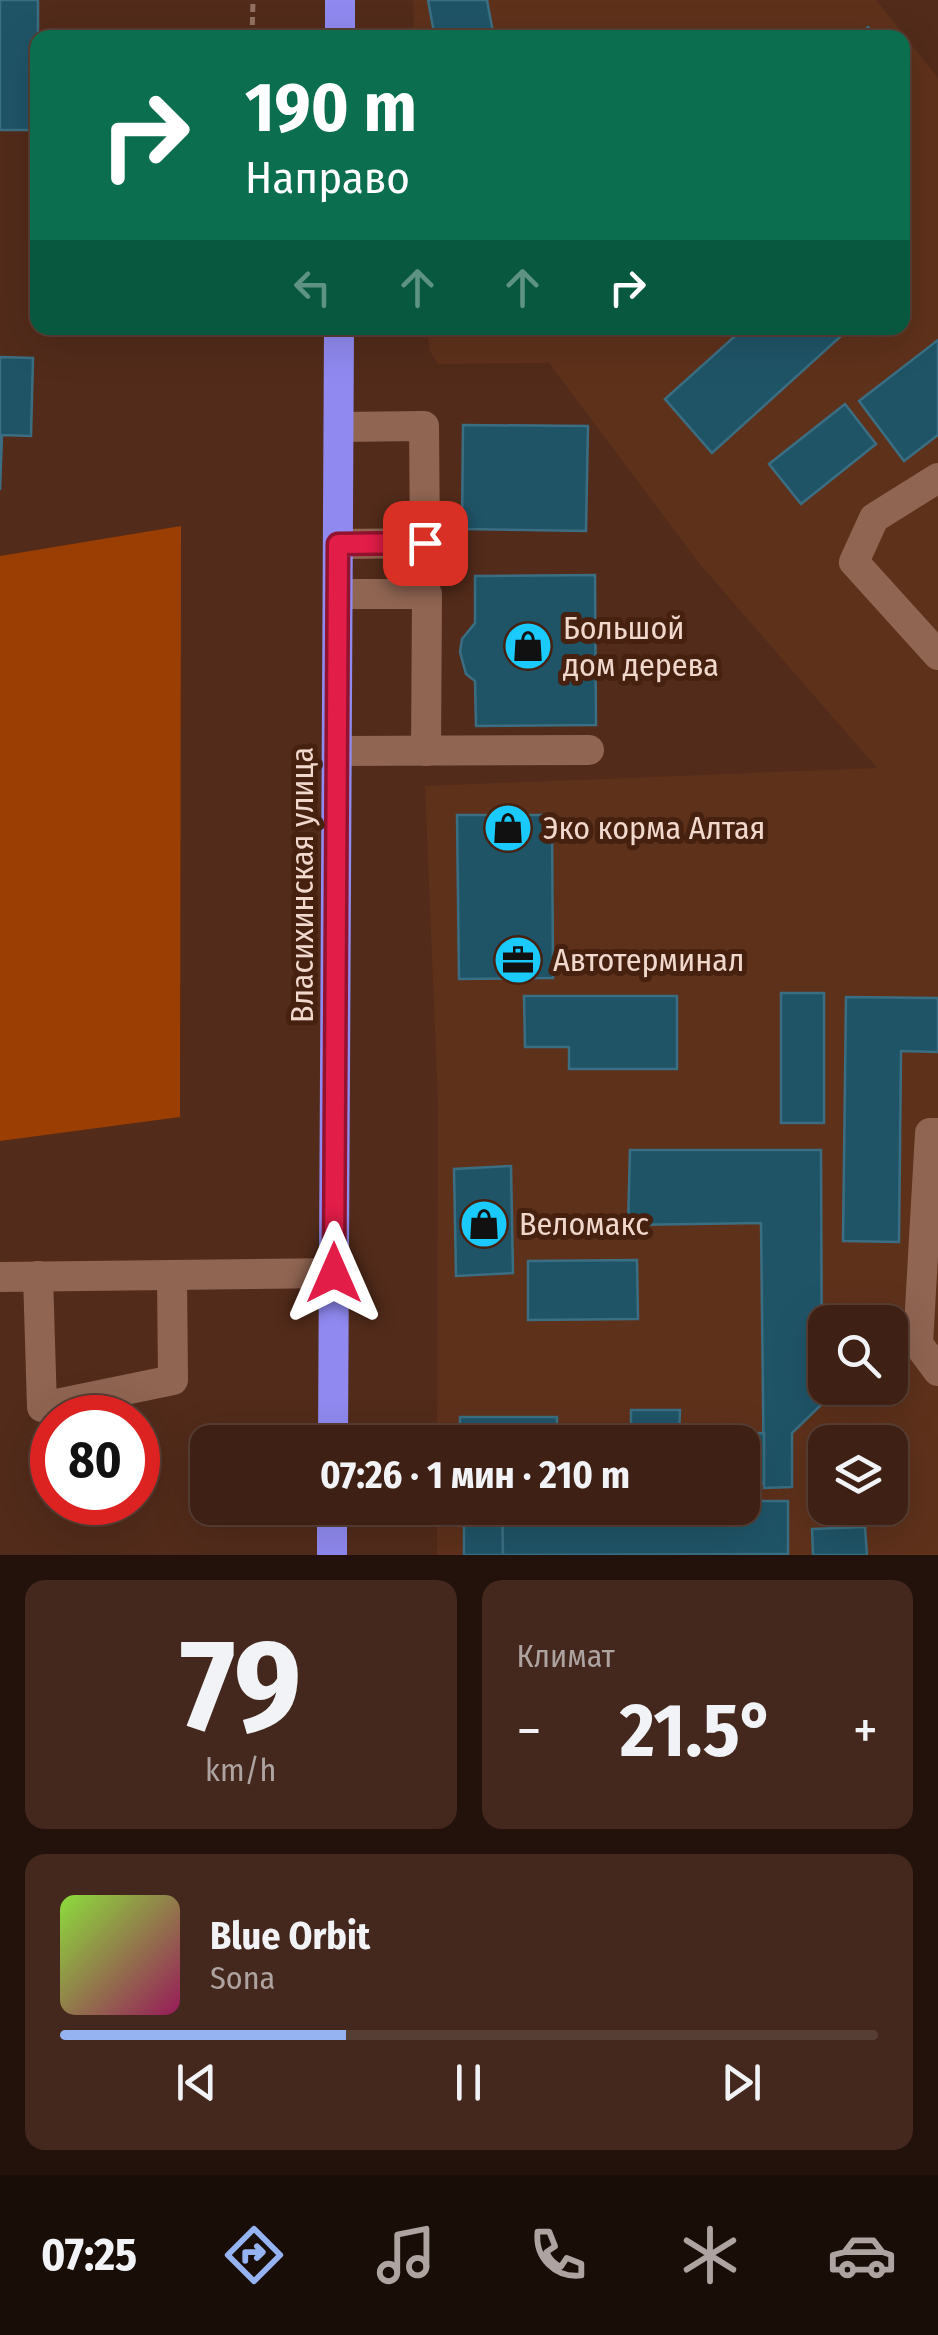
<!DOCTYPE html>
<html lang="ru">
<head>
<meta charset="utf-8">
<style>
	body { margin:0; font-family:"Fira Sans Condensed",sans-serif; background:#45281d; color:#f1f3f6; height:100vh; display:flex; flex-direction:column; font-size:38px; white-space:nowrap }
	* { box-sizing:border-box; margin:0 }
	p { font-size:32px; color:#ada3a0 }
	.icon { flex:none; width:55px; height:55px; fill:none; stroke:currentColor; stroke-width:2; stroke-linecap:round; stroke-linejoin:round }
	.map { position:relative; height:1555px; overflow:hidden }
	.details { display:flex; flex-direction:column; gap:25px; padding:25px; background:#22120b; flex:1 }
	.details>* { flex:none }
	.top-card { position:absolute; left:30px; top:30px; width:880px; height:305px; border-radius:20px; box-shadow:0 10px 40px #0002,0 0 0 2px #573e34; background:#0b6e4f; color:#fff; overflow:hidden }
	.controls { position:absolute; left:808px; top:1305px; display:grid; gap:20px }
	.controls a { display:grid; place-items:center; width:100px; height:100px; border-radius:20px; background:#3e2014; box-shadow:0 10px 40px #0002,0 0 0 2px #573e34; font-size:50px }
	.speed { position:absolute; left:30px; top:1395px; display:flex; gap:20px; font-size:50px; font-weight:700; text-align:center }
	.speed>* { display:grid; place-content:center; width:130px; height:130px; border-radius:50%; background:#3e2014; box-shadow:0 10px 40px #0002,0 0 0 2px #573e34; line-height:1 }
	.speed .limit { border:15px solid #d22; background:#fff; color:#111 }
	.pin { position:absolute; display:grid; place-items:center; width:85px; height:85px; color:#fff; margin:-42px; border-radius:20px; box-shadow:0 5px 15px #0006 }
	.me { position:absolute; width:110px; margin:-55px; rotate:0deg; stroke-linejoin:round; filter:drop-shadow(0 0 8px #0008) }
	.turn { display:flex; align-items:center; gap:35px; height:210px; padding:0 50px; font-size:45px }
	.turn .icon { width:130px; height:130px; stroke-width:2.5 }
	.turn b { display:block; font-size:70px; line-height:85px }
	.lanes { display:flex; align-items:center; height:95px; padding:0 50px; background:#0003; justify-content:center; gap:50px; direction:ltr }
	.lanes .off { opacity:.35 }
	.big { font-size:75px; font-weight:700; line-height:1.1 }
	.details .card { flex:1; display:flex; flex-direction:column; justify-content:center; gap:15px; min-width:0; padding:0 35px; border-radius:20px; background:#45281d }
	.details .dial { align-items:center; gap:0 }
	.dial b { font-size:130px; line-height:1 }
	.song { display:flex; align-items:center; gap:30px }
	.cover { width:120px; height:120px; border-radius:15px; background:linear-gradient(135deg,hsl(90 70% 55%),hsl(330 70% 35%)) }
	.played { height:10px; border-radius:5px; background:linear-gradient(90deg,#95b2f1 35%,#573e34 35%) }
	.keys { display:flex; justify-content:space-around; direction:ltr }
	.heat { display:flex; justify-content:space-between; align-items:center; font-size:55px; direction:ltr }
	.details .tiles { flex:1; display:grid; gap:25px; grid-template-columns:1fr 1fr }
	.card:last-child { grid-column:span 2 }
	.trip { position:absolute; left:190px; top:1425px; width:570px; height:100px; border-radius:20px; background:#3e2014; box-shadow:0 10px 40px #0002,0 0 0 2px #573e34; font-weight:700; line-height:100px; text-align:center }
	.tabs { display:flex; height:160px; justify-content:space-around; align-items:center; background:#190d08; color:#ada3a0 }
	.tabs .icon { width:70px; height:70px }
	.tabs .selected { color:#95b2f1 }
	.tabs b { font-size:45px; color:#f1f3f6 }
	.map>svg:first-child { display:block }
</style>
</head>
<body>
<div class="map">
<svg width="938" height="1555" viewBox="0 0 938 1555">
	<rect width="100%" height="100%" fill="#522b1a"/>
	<path fill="#5e311b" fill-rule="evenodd" d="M 413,0 L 876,0 L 938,78 L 938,1555 L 437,1555 L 437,1508 L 742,1508 L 742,1442 L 437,1442 L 438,1103 L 425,786 L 877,768 L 698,562 L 549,363 L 438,364 L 429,350 L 428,328 L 902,328 L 902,38 L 414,37 ZM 825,1322 L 890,1322 L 890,1388 L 825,1388 ZM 825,1442 L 890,1442 L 890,1508 L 825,1508 Z"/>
	<polygon fill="#9b3e03" points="181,526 180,1117 0,1141 0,556"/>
	<g fill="#1f5467" stroke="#3b6e82" stroke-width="2.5">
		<rect x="0" y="0" width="38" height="130"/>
		<polygon points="428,0 487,0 494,38 435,38"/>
		<polygon points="868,27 877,38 856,38"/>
		<polygon points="744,328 831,328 840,337 712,453 665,399"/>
		<polygon points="938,340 938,435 904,461 859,401"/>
		<polygon points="0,357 33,358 31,436 2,435 0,490"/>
		<polygon points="845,404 876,444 801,504 769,464"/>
		<polygon points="463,425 588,426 586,531 462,529"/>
		<polygon points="595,575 596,725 476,726 475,681 466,674 460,652 462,639 475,623 475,576"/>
		<polygon points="457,815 552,815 553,978 459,979"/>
		<rect x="781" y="993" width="43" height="130"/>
		<polygon points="524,996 677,996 677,1069 569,1069 569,1047 525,1047"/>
		<polygon points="846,997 938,998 938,1052 901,1051 899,1242 843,1241"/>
		<polygon points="630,1150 821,1150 822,1404 792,1433 792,1487 764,1488 761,1223 628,1225"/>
		<polygon points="511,1166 513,1273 456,1276 454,1169"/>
		<polygon points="637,1260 638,1319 528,1320 528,1261"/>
		<polygon points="631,1410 680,1410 679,1434 764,1433 764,1483 742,1483 742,1442 460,1442 460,1417 557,1417 557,1434 631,1434"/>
		<polygon points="742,1501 788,1501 788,1554 503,1555 502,1508 742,1508"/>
		<polygon points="464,1508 502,1508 503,1555 464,1555"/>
		<polygon points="865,1527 867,1555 813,1555 812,1529"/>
	</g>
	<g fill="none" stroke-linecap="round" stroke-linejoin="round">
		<polyline stroke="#927162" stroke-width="5" stroke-dasharray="8 5" stroke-linecap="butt" points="252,38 253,0"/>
		<g stroke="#906552" stroke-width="30">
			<polyline points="938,478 874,518 854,562 938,655"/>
			<polyline points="338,544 425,543 424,426 339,427"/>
			<polyline points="338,594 427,594 426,751"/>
			<polyline points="337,751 589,750"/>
			<polyline points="938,1133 930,1133 918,1344 938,1371"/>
			<polyline points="38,1276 42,1407 173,1380 172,1277"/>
			<polyline points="0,1277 334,1273"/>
		</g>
		<g stroke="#9089ef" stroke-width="30">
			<polyline points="340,38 340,0"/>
			<polyline points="333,1442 339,328"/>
			<polyline points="332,1555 332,1508"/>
		</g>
	</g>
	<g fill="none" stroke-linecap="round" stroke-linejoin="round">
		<g stroke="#92132f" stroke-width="25">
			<polyline id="route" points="334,1273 338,544 425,543"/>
		</g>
		<use href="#route" stroke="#e11d48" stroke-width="18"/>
	</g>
	<defs>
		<g id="shop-disc" transform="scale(2.5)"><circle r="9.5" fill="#1acafc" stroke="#462110"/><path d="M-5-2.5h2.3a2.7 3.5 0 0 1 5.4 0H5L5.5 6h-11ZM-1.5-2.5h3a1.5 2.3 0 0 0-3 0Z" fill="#111"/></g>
		<g id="office-disc" transform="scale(2.5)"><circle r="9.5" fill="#1acafc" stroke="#462110"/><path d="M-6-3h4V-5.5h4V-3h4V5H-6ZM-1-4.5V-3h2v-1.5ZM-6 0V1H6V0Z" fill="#111"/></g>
	</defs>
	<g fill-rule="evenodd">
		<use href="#shop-disc" x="528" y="646"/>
		<use href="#shop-disc" x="508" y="828"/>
		<use href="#office-disc" x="518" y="960"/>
		<use href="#shop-disc" x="484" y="1224"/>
	</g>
	<g text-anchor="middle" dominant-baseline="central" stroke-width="10" stroke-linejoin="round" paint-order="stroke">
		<g font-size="32" fill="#f1d8cd" stroke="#462110" text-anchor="start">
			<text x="563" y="628">Большой<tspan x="563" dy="37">дом дерева</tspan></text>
			<text x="543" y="828">Эко корма Алтая</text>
			<text x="553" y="960">Автотерминал</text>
			<text x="519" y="1224">Веломакс</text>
		</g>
		<g font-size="32" fill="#f1d8cd" stroke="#462110">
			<text transform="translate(302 885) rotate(-90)">Власихинская улица</text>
		</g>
	</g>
</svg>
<div class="controls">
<a><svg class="icon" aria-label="search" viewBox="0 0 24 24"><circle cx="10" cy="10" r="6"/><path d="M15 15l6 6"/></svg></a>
<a><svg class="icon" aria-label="layers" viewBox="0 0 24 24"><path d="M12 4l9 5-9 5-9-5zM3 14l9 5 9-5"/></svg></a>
</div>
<div class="speed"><div class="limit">80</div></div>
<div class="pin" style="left:425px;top:543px;background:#d93025"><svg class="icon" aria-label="arrive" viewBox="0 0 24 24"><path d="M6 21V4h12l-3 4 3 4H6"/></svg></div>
<svg class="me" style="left:334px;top:1273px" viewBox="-20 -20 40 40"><path d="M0-17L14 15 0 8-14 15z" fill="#e11d48" stroke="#fff" stroke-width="4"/></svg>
<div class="trip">07:26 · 1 мин · 210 m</div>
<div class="top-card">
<div class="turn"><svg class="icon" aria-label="right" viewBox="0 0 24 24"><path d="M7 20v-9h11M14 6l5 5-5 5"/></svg><div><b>190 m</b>Направо</div></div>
<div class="lanes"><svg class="icon off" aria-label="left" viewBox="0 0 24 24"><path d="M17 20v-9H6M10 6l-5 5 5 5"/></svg><svg class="icon off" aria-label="ahead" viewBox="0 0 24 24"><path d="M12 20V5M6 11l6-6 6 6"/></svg><svg class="icon off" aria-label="ahead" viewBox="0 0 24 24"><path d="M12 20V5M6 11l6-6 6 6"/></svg><svg class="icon" aria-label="right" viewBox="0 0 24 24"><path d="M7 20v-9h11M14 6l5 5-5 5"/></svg></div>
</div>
</div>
<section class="details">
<div class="tiles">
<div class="card dial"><b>79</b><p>km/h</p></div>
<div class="card"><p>Климат</p>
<div class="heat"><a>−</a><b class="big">21.5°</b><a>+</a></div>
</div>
<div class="card">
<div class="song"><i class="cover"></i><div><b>Blue Orbit</b><p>Sona</p></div></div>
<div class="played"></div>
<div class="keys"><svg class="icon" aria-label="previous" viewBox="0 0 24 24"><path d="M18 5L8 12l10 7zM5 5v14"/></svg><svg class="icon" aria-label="pause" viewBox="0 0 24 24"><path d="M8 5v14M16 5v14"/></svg><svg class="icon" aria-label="next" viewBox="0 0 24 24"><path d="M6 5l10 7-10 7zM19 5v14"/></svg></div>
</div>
</div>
</section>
<nav class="tabs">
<b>07:25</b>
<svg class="icon selected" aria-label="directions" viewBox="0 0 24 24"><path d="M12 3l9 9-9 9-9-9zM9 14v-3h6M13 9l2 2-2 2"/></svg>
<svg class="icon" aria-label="music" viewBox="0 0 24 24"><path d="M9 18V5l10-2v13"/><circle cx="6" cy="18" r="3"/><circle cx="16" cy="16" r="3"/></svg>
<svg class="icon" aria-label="phone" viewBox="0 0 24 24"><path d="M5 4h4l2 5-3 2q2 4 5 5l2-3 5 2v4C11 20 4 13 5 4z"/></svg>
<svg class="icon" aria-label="climate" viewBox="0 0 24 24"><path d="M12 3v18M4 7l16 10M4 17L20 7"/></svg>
<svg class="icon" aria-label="car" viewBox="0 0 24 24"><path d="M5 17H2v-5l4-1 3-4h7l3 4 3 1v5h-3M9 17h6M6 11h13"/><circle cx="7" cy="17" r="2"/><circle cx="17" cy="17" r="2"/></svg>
</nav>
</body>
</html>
